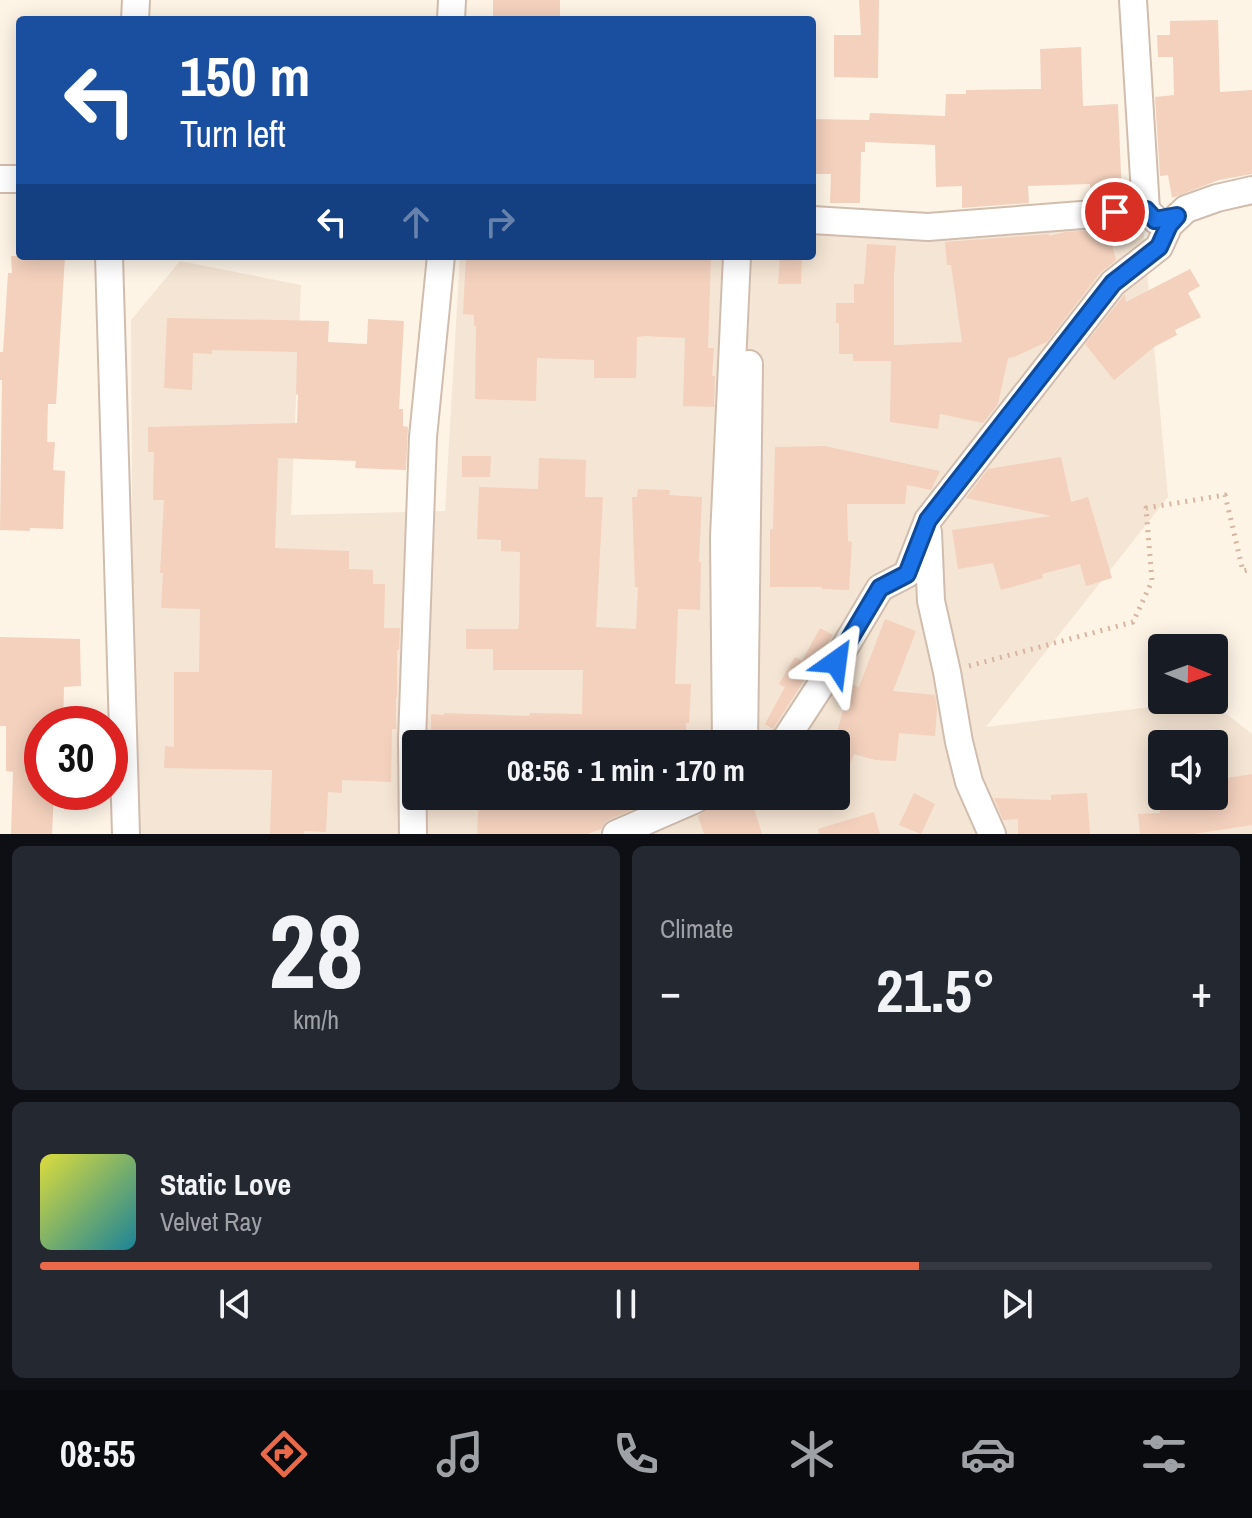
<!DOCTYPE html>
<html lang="en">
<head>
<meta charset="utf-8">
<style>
	body { margin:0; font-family:"Archivo Narrow",sans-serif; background:#242831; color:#f1f3f6; height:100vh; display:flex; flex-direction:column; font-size:30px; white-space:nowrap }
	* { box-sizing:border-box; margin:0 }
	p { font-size:26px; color:#9ea1a6 }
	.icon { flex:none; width:44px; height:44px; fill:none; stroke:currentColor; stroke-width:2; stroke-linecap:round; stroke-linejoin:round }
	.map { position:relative; height:834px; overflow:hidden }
	.panel { display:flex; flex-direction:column; gap:12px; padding:12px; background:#0d0f14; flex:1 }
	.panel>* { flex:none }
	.banner { position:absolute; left:16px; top:16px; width:800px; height:244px; border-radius:8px; box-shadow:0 4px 20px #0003; background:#1a4fa0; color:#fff; overflow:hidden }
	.needle { width:52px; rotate:91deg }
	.buttons { position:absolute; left:1148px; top:634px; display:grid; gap:16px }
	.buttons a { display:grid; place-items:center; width:80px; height:80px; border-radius:8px; background:#171b24; box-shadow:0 4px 20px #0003; font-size:40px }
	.speed { position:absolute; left:24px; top:706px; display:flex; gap:16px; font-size:40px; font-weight:700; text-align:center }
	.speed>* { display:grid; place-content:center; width:104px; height:104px; border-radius:50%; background:#171b24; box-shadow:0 4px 20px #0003; line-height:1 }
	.speed .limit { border:12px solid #d22; background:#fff; color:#111 }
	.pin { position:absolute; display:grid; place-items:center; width:68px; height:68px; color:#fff; margin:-34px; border:4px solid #fff; border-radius:50%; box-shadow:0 2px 8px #0007 }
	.me { position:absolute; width:88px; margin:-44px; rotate:31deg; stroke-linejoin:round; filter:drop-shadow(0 0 6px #0008) }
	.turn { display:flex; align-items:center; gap:28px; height:168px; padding:0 32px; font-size:36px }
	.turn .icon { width:104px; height:104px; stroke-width:2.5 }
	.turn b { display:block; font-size:56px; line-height:68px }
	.lanes { display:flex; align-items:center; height:76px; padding:0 32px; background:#0003; justify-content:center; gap:40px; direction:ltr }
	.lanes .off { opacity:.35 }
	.big { font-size:60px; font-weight:700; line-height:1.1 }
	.panel .widget { flex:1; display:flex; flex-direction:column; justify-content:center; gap:12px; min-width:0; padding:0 28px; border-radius:12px; background:#242831 }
	.panel .dial { align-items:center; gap:0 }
	.dial b { font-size:104px; line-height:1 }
	.song { display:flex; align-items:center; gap:24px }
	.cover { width:96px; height:96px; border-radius:12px; background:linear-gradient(135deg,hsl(60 70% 55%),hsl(190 70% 35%)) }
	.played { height:8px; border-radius:4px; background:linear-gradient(90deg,#ea6949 75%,#363941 75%) }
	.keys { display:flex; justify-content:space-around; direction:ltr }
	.heat { display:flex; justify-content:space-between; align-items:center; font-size:44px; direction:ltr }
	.panel .tiles { flex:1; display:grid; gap:12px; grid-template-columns:1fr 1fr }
	.widget:last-child { grid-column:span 2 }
	.trip { position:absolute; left:402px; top:730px; width:448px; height:80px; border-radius:8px; background:#171b24; box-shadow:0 4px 20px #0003; font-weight:700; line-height:80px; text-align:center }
	.tabs { display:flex; height:128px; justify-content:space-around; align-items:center; background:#090b0e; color:#9ea1a6 }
	.tabs .icon { width:56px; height:56px }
	.tabs .selected { color:#ea6949 }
	.tabs b { font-size:36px; color:#f1f3f6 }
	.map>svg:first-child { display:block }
</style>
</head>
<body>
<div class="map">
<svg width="1252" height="834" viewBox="0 0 1252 834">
	<rect width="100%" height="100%" fill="#fdf4e6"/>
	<path fill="#f5e5d4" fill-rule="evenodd" d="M 1141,206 L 1168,497 L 986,727 L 1209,700 L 1252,734 L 1252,834 L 134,834 L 131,320 L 180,261 L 301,285 L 291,515 L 445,511 L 460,256 L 812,256 L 812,216 L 927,219 ZM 416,744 L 836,744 L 836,796 L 416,796 ZM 1162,744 L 1214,744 L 1214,796 L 1162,796 Z"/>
	<g fill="#f3d1bd">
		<rect x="493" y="0" width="67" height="20"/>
		<polygon points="859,0 879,0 878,78 834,77 834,35 861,35"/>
		<polygon points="1218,20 1220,92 1252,90 1252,174 1219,180 1172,198 1168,175 1160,176 1155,97 1174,95 1173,57 1158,57 1157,35 1170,35 1170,21"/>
		<polygon points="1081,47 1083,106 1118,104 1122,196 1091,198 1090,184 1028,186 1029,203 962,208 962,186 936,187 935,145 865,142 865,152 861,152 860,203 830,203 831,174 812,174 812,119 869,120 870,113 945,116 946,94 966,94 966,90 1041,89 1040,49"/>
		<polygon points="1108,229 1116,260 1100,273 1047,342 1014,357 1008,358 998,404 983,423 940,414 938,429 890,422 891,361 853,361 853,354 839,354 839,323 836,323 836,303 854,303 854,284 864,284 867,244 896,246 894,276 894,345 962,342 951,265 947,265 945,242 1049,234 1049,236 1065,232"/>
		<polygon points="11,256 65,256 56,404 48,404 47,442 55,442 53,470 65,471 63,529 30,528 30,531 0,530 2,380 0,380 0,352 3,352 8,273 12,273"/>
		<polygon points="466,256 711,256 708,348 714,348 712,376 715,376 714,407 683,406 685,338 645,336 637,337 636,378 594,378 594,360 537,358 536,401 475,399 476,326 474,326 474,315 463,314"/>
		<polygon points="780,256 802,256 801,284 778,284"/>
		<polygon points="1190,269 1200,286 1188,293 1201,317 1175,330 1177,335 1154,347 1114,380 1085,344 1125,294 1126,302"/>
		<polygon points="167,318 329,321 328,342 367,344 368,319 404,321 399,409 403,409 403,426 408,427 406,470 355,468 356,461 278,458 275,548 349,551 349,569 373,570 373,584 385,584 384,628 400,628 399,650 397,650 397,697 396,697 396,729 392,729 391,782 342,780 342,793 328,792 326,832 304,831 304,834 270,834 272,770 164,768 165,746 174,747 174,672 199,672 200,609 161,608 163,573 160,573 164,500 153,500 154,452 148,452 148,427 297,423 298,395 296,394 297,352 212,350 212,354 193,353 192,390 164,388"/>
		<polygon points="825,446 940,471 931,490 907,485 905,504 847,504 848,541 852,542 849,590 822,589 822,587 770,587 770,529 773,529 775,447"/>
		<polygon points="462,456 491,456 490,477 462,477"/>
		<polygon points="1061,457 1071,502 1088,497 1112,578 1086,586 1080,564 1042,574 1043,578 1001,590 993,563 958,569 952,530 1051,516 966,498 988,469"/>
		<polygon points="539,458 586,460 585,497 603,497 596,627 636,629 638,587 635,587 632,497 637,497 638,489 670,490 669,495 702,497 699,562 701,562 700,610 678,609 675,684 691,684 689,723 686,723 686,744 494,744 495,735 431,731 431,714 444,715 444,713 529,716 530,713 582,714 583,670 493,670 493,649 466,649 466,629 518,629 519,623 520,552 501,551 501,540 477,539 479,487 538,489"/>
		<polygon points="885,619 916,631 893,691 935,695 937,709 935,736 899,733 896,761 875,760 854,754 836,797 836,736 850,684 859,687"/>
		<polygon points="820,628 833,635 773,729 765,724 785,687 779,684 795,657 802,661"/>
		<polygon points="0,637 80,639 81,686 64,687 63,724 42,724 42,792 54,792 52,834 11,834 13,772 6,771 6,726 0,726"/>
		<polygon points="1252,774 1252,825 1194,834 1140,834 1138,814 1160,813 1158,796 1214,796 1214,780"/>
		<polygon points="914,793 935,804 921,834 899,825"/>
		<polygon points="1087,793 1090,834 1018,834 1018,819 1003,820 994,798 1051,800 1051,795"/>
		<polygon points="479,796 638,796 641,806 610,819 604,824 601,829 587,834 477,834"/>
		<polygon points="715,796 750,796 762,834 704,834 698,816 710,807"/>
		<polygon points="874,812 880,834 819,834 818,829"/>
	</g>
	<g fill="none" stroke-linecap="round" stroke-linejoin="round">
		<g stroke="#d1bdae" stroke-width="30">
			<g id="street">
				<polyline points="1133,0 1146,210 1156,220"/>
				<polyline points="135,20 136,0"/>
				<polyline points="451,20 452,0"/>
				<polyline points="0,179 20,179"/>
				<polyline points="812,220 928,227 1146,210"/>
				<polyline points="109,256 126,834"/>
				<polyline points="928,532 931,601 947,672 959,742 969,782 992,834"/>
				<polyline points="726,744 724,537 737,256"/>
				<polyline points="744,744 749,364"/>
				<polyline points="778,744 785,740 836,662 880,588 907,574 928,520 1113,283 1159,247 1169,225 1186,209 1217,198 1252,190"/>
				<polyline points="413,834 412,740 423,437 441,256"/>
				<polyline points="616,834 696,799 699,796"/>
			</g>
		</g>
		<polyline stroke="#d8b5a0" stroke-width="5" stroke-dasharray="2 6" stroke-linecap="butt" points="969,666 1133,622 1152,581 1146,508 1225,495 1243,571 1252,569"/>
		<use href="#street" stroke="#fff" stroke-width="26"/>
	</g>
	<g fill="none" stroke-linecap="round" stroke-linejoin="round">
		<g stroke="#114b97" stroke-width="20">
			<polyline id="route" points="836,662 880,588 907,574 928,520 1113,283 1159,247 1169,225 1177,216 1155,220 1146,210 1115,212"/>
		</g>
		<use href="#route" stroke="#1a73e8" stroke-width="14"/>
	</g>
</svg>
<div class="buttons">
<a><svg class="needle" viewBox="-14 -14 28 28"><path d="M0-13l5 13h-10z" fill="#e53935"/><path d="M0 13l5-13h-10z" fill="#9ea1a6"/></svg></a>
<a><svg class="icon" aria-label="sound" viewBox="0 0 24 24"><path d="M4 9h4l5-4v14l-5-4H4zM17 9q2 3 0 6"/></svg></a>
</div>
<div class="speed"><div class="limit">30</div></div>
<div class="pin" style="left:1115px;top:212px;background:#d93025"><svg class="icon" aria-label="arrive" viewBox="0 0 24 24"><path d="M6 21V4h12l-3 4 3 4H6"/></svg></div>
<svg class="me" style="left:836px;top:662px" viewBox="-20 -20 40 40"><path d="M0-17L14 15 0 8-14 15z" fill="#1a73e8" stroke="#fff" stroke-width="4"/></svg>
<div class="trip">08:56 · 1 min · 170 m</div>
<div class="banner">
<div class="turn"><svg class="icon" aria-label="left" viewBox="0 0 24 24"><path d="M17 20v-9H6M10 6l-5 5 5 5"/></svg><div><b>150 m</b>Turn left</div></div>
<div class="lanes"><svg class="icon" aria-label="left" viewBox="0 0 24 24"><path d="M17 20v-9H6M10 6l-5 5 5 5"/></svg><svg class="icon off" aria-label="ahead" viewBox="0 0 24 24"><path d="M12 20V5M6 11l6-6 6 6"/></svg><svg class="icon off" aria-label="right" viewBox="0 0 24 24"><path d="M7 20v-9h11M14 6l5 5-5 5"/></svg></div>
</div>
</div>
<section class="panel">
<div class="tiles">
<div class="widget dial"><b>28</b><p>km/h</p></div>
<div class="widget"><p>Climate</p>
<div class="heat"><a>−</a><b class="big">21.5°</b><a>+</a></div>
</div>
<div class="widget">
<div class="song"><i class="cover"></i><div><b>Static Love</b><p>Velvet Ray</p></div></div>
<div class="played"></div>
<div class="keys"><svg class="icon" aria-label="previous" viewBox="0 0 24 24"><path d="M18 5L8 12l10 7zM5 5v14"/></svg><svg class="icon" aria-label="pause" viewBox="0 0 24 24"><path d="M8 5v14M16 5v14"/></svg><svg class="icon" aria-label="next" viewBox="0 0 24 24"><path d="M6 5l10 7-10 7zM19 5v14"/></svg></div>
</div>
</div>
</section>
<nav class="tabs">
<b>08:55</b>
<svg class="icon selected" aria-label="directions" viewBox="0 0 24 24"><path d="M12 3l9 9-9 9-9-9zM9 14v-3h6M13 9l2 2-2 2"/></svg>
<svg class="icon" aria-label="music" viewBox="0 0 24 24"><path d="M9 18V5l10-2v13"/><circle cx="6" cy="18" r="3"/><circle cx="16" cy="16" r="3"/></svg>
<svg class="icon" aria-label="phone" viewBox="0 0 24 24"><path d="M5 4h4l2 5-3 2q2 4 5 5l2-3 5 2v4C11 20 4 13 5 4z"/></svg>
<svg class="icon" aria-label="climate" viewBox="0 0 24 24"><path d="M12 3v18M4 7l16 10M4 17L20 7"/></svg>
<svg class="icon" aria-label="car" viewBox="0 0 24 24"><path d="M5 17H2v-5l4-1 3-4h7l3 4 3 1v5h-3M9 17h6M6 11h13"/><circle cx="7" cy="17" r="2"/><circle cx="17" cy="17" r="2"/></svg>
<svg class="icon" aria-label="filters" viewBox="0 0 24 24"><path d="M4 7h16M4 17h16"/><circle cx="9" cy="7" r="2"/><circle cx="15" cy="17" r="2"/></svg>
</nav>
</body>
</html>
